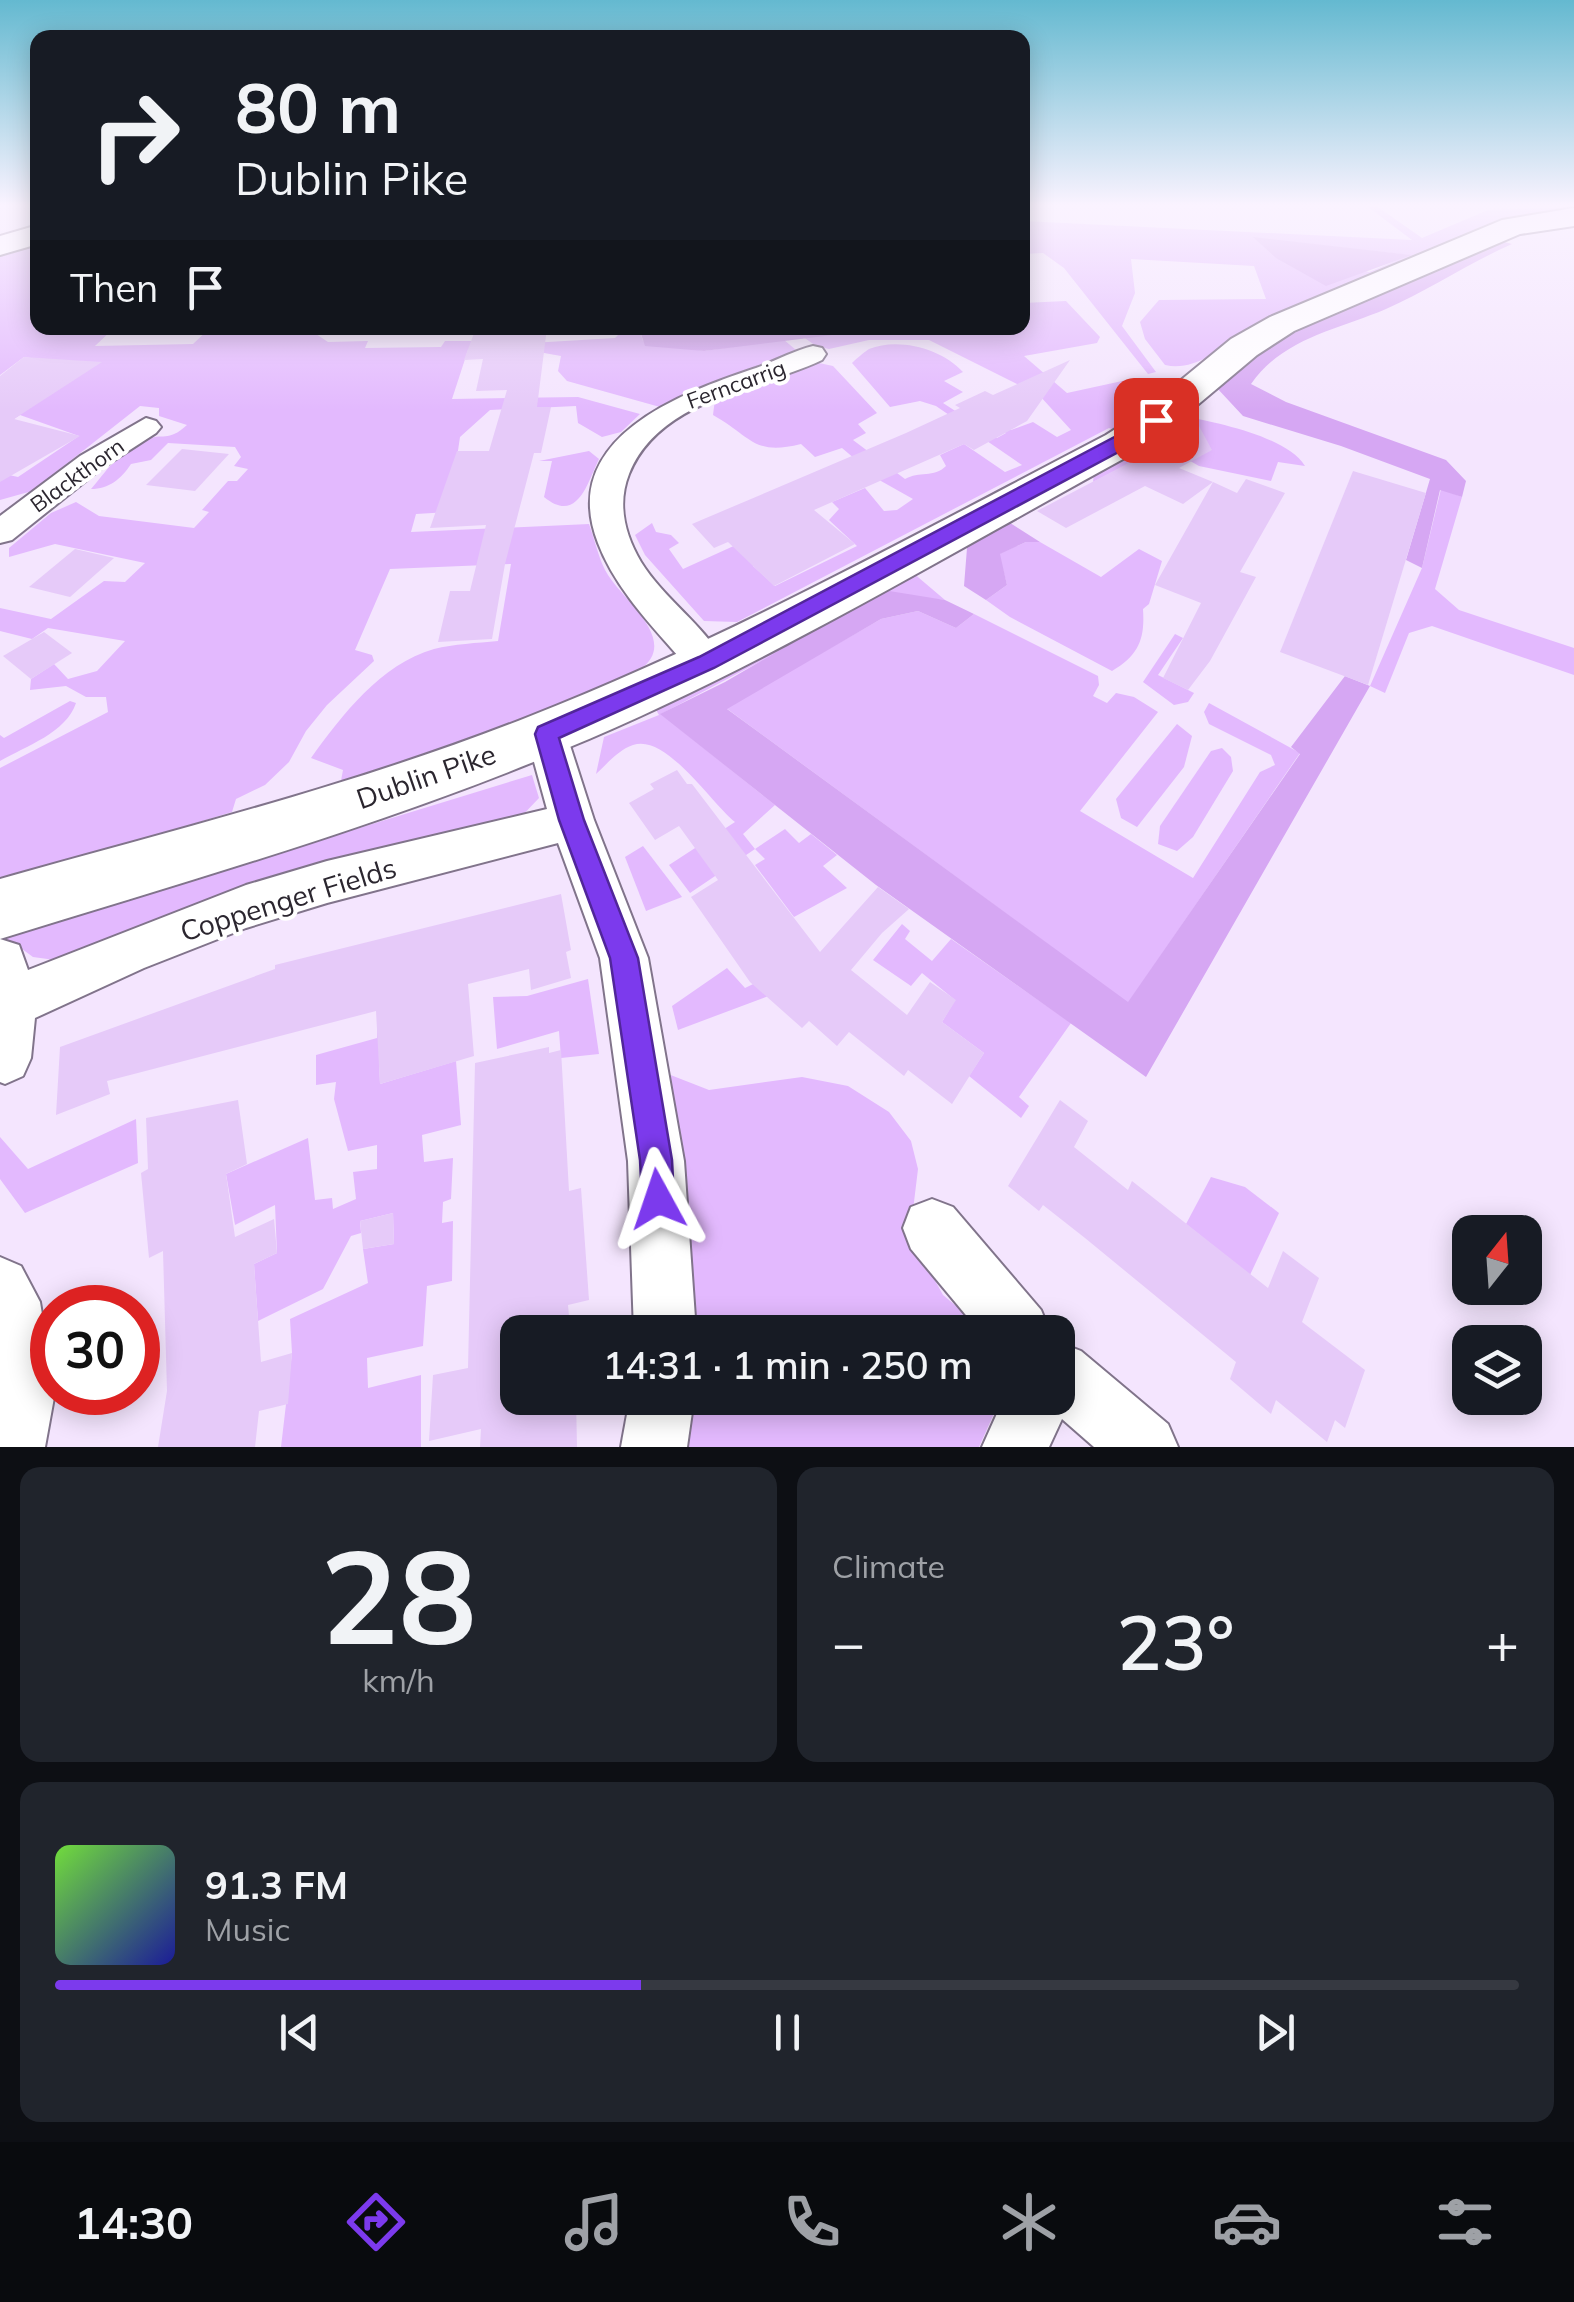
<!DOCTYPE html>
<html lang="en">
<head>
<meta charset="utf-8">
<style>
	body { margin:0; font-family:Mulish,sans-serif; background:#20242c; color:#f1f3f6; height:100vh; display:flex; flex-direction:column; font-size:38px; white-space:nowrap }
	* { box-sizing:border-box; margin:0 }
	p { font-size:32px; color:#9ea1a6 }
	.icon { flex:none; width:55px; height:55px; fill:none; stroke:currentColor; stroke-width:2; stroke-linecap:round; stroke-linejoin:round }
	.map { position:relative; height:1447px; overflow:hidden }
	.details { display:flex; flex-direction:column; gap:20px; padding:20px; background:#0d0f14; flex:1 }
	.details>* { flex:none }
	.hud { position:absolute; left:30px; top:30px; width:1000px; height:305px; border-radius:20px; box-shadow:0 5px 25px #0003; background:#171b24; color:#f1f3f6; overflow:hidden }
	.needle { width:65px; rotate:17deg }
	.buttons { position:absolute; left:1452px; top:1215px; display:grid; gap:20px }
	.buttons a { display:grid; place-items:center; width:90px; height:90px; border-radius:20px; background:#171b24; box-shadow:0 5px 25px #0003; font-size:50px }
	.speed { position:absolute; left:30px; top:1285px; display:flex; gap:20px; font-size:50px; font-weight:700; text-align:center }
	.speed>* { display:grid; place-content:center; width:130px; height:130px; border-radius:50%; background:#171b24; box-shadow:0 5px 25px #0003; line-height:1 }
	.speed .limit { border:15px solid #d22; background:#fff; color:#111 }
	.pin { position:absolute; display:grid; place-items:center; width:85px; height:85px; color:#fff; margin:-42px; border-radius:20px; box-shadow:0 5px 15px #0006 }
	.me { position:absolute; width:110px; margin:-55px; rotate:355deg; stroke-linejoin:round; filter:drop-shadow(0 0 8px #0008) }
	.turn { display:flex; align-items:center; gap:35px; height:210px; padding:0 40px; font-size:45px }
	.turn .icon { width:130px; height:130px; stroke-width:2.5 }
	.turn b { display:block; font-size:70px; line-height:85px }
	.then { display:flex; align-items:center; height:95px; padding:0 40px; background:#0003; gap:20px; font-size:38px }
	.big { font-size:75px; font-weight:600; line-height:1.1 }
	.details .card { flex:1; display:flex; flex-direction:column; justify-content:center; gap:15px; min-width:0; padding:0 35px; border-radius:20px; background:#20242c }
	.details .dial { align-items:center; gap:0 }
	.dial b { font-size:130px; line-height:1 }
	.song { display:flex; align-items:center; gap:30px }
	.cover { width:120px; height:120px; border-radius:15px; background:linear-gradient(135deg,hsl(100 70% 55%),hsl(240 70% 35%)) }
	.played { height:10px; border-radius:5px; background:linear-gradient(90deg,#7c3aed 40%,#363941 40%) }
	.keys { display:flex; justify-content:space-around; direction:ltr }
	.heat { display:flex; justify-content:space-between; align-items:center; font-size:55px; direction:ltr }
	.details .tiles { flex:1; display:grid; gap:20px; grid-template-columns:1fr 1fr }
	.card:last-child { grid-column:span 2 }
	.trip { position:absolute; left:500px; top:1315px; width:575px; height:100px; border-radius:20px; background:#171b24; box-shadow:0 5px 25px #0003; font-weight:600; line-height:100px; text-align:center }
	.menu { display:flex; height:160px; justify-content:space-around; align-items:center; background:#090b0e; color:#9ea1a6 }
	.menu .icon { width:70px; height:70px }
	.menu .selected { color:#7c3aed }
	.menu b { font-size:45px; color:#f1f3f6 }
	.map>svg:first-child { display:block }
</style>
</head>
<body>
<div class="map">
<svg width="1574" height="1447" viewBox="0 0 1574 1447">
	<rect width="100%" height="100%" fill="#f4e5fe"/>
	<g fill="#e3b9fe" fill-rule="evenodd">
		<path d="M 1368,207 L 1378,207 L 1422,238 L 1488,210 L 1574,207 L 1574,210 L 1512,218 L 1236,338 C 1214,353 1193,371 1165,365 L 1145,339 L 1140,322 L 1159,300 L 1266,299 L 1254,266 L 1131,259 L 1135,293 L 1122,326 L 1156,372 L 1148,374 L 1064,268 L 1043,253 L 1023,254 L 1023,221 L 1412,240 ZM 1254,238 L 1410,255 L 1369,272 Z"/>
		<path d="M 37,241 L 37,300 L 31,306 L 37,316 L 38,328 L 114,328 L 95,346 L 193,344 L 210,328 L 282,328 L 280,331 L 316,334 L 328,342 L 368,341 L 365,348 L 441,347 L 445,341 L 498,341 L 507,328 L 547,331 L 531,343 L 615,338 L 625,328 L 639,328 L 643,341 L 704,351 L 783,339 L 796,350 L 794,355 L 660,407 L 567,381 L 558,371 L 561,356 L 533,351 L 468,350 L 452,399 L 578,397 L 640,414 L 621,432 L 602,437 L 578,423 L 576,406 L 490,410 L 460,437 L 449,512 L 416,514 L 411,532 L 589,524 C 595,540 599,561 608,575 C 625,602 681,642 639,670 C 614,687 580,696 553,708 L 557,716 L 340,786 L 343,770 L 311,758 C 342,715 381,664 434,649 C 454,644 477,643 498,641 L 511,564 L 390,569 L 355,650 L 372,655 L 374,661 L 327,705 L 306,731 L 289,762 L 265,785 L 236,799 L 232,812 L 0,883 L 0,768 L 108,712 L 106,697 L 86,697 L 66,686 L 30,690 L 31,679 L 54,664 L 68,679 L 97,671 L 125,641 L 48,628 L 32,639 L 0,631 L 0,608 L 51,619 L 104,581 L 125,582 L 145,563 L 55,544 L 9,557 L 9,548 L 51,513 L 76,502 L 99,516 L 194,528 L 209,512 L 202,510 L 228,481 L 237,481 L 248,469 L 234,466 L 241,457 L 235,447 L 168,443 L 151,460 L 131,464 C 121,479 109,489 91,489 C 105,473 121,448 144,440 C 164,432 167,443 187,425 L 159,416 L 159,408 L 140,406 L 32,491 L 0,500 L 0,473 L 18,477 L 79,436 L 20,415 L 0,428 L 36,359 L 24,357 L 0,375 L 0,254 Z"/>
		<path d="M 1066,301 L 1100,337 L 1097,343 L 1024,356 L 1067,393 L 1136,378 L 1155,393 L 1156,403 L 1118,431 L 1109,428 L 737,622 L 704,621 L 645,555 L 635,535 L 652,523 L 656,532 L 671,535 L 679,543 L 669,549 L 683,569 L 749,539 L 753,566 L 775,586 L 857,546 L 829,520 L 839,509 L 832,502 L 865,488 L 884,511 L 897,510 L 913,499 L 881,481 L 842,448 L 815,457 L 801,444 C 753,456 752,437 713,415 L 715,399 L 819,363 L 833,366 L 877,413 L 858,424 L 866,433 L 853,440 L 905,479 C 919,471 934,478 946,466 L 940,455 L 964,444 L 1005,472 L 1022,465 L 936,406 L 920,401 L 890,407 L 852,363 C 857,358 867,350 869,349 C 899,337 942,349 963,372 L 944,381 L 963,392 L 943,403 L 997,438 L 1006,433 L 999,428 L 1011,430 L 1033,422 L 1057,437 L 1071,430 L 1039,395 L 929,340 L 869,340 L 829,349 L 816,346 L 802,336 L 889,328 L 1022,328 L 1023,303 Z"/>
		<path d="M 1184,416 C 1217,423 1286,436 1305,466 L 1278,462 L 1271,481 L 1199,466 L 1164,446 L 1093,482 L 1094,473 Z"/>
		<path d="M 589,451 L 599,459 C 588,481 578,525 544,497 L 552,461 L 539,461 Z"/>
		<polygon points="1441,489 1462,497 1435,589 1459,610 1574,648 1574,675 1432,626 1409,633 1385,693 1370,686 1422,568"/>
		<path d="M 1026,542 L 1040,542 L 1101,577 L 1139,549 L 1162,561 L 1149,604 L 1143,609 C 1145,639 1139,655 1112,671 L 1010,617 L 986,600 L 1007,585 L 999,554 Z"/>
		<path d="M 912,572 L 945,600 L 888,594 L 661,714 L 775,805 L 743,834 L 755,849 L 785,829 L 799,843 L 811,834 L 837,855 L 823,866 L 847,888 L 794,917 L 755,865 L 765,859 L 755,849 L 690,893 L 669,865 L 735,822 C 711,803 666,733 633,745 C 618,750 607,764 596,774 L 604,737 L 659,715 L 655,708 Z"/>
		<polygon points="918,611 956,628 974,614 1098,676 1099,685 1093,696 1107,703 1116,693 1134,697 1158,712 1080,811 1193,878 1260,772 1275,765 1271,755 1209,724 1204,712 1209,703 1300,753 1128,1003 726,708 881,619"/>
		<polygon points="1175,634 1183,638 1158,675 1194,693 1188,702 1174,705 1143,682"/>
		<path d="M 70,701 L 76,703 C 66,733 26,746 0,761 L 0,735 L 4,738 Z"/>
		<polygon points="1177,724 1192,736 1184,767 1137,827 1121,818 1116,799"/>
		<polygon points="1222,748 1231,757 1233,771 1193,837 1177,851 1158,844 1160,826 1211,751"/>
		<polygon points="532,775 539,798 518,820 62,961 33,957 18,946 0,956 0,938"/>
		<polygon points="643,846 682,897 646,911 625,857"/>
		<polygon points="902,924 910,931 905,939 932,961 951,939 1071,1023 1019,1097 1029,1106 1021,1118 969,1076 984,1053 942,1022 955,1000 922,973 911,986 873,960"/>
		<polygon points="727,968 745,988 784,969 771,995 678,1030 672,1006"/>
		<polygon points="588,979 599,1054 561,1058 559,1031 497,1049 493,997 527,996"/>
		<polygon points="378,1017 408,1054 379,1062 380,1084 456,1061 461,1125 422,1135 424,1162 453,1158 451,1199 443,1202 442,1223 453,1221 452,1281 427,1286 423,1346 367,1358 368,1388 421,1375 421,1447 281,1447 292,1353 290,1319 368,1283 363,1249 394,1244 393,1213 360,1221 361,1233 351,1236 323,1289 258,1321 254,1264 277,1253 275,1205 235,1225 226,1174 308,1138 315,1200 332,1198 333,1209 356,1199 353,1172 377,1169 377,1145 348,1151 334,1099 336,1082 316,1085 316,1055 377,1038"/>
		<polygon points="668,1074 709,1090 802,1077 848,1086 889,1112 911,1141 918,1169 910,1235 943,1295 987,1332 691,1332 692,1309"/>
		<polygon points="136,1119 138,1163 25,1213 0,1179 0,1137 28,1169"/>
		<polygon points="1211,1177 1245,1187 1279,1213 1250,1275 1186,1224"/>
		<polygon points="686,1398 1001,1398 979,1447 680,1447"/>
	</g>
	<g fill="#d6a7f3">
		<polygon points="1253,237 1412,255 1326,286 1276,258"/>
		<path d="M 1497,240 L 1512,244 C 1469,263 1429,290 1386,309 C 1337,330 1283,338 1251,384 L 1286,402 L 1446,460 L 1466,481 L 1462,497 L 1440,490 L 1422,568 L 1406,560 L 1430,479 L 1341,446 L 1243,416 L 1216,387 L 1261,345 Z"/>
		<polygon points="639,328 889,328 704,351 645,346"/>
		<polygon points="1007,521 1040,542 1026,542 1000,554 1007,585 986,600 964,586 967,548 963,544"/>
		<polygon points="883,590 945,600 974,614 956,628 918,611 881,619 727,709 1128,1002 1300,754 1291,747 1345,676 1370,686 1146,1077 876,885 660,714 725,682"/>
	</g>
	<g fill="#e6caf9">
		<polygon points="476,328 547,328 537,407 551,407 541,453 534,453 505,564 492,639 438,642 450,591 470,591 486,525 430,528 457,451 489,451 507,390 476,391 483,359 464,360"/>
		<polygon points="24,357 102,362 14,419 80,436 0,482 0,376"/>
		<polygon points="1070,360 1027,421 974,450 964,444 814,510 855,544 774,586 728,542 714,548 692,524 906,433 960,408 955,405 985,391 993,395"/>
		<polygon points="1199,426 1212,450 1179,468 1213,482 1183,504 1145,486 1066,528 1037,511"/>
		<polygon points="182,449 229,454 195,491 146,485"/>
		<polygon points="1353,471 1426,493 1368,685 1280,652"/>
		<polygon points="1246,479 1285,493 1240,572 1256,577 1210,661 1188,690 1163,678 1201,603 1155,585 1213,482 1237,493"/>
		<polygon points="75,549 114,558 70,597 29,587"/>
		<polygon points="44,632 72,653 31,679 3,656"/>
		<polygon points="677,770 687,784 692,784 820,952 878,887 909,909 882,933 851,970 907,1015 930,982 956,1000 942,1022 984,1053 952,1104 908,1070 904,1076 849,1032 837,1046 809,1021 802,1028 750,982 691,897 718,880 679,826 655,840 629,803 654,789 650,784"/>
		<polygon points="561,894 571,950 566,952 571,978 531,990 529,969 468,984 474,1056 380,1084 376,1011 107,1081 110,1094 56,1115 60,1047 275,969 275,965"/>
		<polygon points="549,1047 549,1053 561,1050 569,1191 581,1188 589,1300 568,1305 569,1316 518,1330 518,1398 576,1398 577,1447 480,1447 481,1429 429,1441 433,1375 468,1368 475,1063"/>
		<polygon points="238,1100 247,1164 226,1174 235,1237 274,1219 277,1253 254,1264 261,1362 292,1353 288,1404 259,1411 255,1447 158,1447 167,1391 163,1251 149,1258 141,1173 148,1169 146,1118"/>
		<polygon points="1060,1100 1088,1121 1074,1147 1128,1190 1132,1181 1268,1288 1283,1251 1319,1278 1302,1322 1365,1370 1345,1428 1335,1420 1327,1442 1276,1400 1271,1414 1230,1379 1236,1362 1085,1238 1043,1205 1039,1211 1008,1186"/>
		<polygon points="393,1213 394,1244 363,1249 360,1221"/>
	</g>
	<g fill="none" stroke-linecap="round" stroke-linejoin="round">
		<g stroke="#81748b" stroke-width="4">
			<g id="street">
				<path d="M 813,346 L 822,348 L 826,354 L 822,360 C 757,391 660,398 629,474 C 617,504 625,535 641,562 C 664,599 704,625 725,663 L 719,673 L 706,677 L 693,673 C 659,633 617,593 598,543 C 557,438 681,393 756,368 C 775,361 793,351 813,346 Z"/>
				<polygon points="146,418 156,421 161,427 156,433 102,468 12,540 0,543 0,516 80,456"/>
				<polygon points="546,717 560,722 566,733 594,820 648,958 684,1161 696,1332 634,1332 628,1161 600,958 558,843 327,903 246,928 144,968 35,1018 31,1058 23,1076 5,1084 0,1082 0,939 19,945 28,970 246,885 327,861 547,809 526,733 532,722"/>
				<polygon points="932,1199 953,1207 1041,1310 1050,1332 980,1332 911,1249 903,1228 911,1207"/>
				<polygon points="0,1257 21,1266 40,1302 52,1375 55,1392 45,1447 0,1447"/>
				<polygon points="1058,1342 1081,1351 1168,1424 1178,1447 1094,1447 1062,1419 1049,1447 982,1447 1004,1398 1058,1398"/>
				<polygon points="630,1398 694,1398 687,1447 621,1447"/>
			</g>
		</g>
		<g stroke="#81748b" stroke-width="4">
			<g id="secondary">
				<path d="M 1574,208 L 1574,226 L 1520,234 L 1294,331 L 1257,355 L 1170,428 L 1134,453 C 947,555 763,667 565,749 C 382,826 190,880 0,939 L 0,879 C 177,829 356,785 528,717 C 727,639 916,534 1106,435 L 1142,412 L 1231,339 L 1270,317 L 1502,220 Z"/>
				<polygon points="38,225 38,244 0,255 0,236"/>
			</g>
		</g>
		<use href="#street" fill="#fff" fill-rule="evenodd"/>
		<use href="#secondary" fill="#fff" fill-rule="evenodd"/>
	</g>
	<linearGradient id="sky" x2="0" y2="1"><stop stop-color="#64b9d0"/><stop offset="0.5" stop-color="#faf3ff"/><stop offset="1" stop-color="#faf3ff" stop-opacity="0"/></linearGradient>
	<rect width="1574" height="410" fill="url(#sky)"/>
	<polygon fill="#7c3aed" stroke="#51269a" stroke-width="2.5" points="1156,415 1162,417 1162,423 1126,448 714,668 559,738 584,820 638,958 672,1160 674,1199 670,1210 658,1215 646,1210 642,1199 640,1160 610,958 559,820 535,734 538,727 699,657"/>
	<g text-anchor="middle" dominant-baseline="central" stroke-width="8" stroke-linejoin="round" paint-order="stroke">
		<g font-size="22" fill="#2b262f" stroke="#fff">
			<text transform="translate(736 384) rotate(-20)">Ferncarrig</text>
			<text transform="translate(77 475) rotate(-36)">Blackthorn</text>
		</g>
		<g font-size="28" fill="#2b262f" stroke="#fff">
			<text transform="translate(426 776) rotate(-19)">Dublin Pike</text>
			<text transform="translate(288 899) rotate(-17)">Coppenger Fields</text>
		</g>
	</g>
</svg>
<div class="buttons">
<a><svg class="needle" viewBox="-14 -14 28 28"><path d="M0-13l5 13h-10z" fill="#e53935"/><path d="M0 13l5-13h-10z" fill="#9ea1a6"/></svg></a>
<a><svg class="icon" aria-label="layers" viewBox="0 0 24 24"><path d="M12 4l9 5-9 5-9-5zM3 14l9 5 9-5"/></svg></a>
</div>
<div class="speed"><div class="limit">30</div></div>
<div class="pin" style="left:1156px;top:420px;background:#d93025"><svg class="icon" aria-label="arrive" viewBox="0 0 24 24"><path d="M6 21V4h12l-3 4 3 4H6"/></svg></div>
<svg class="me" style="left:658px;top:1199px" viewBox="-20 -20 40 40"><path d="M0-17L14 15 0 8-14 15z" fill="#7c3aed" stroke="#fff" stroke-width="4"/></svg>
<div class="trip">14:31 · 1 min · 250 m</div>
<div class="hud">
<div class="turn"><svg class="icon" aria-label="right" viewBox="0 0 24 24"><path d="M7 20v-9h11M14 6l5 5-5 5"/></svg><div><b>80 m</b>Dublin Pike</div></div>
<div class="then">Then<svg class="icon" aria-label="arrive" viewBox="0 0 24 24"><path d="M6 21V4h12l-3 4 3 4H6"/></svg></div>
</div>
</div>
<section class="details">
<div class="tiles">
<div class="card dial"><b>28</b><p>km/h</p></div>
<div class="card"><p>Climate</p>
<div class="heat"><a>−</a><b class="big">23°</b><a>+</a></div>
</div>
<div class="card">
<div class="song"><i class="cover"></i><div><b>91.3 FM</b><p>Music</p></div></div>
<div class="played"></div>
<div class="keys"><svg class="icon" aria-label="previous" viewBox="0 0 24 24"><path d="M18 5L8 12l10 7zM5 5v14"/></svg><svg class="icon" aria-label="pause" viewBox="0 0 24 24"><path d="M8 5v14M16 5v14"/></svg><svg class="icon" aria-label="next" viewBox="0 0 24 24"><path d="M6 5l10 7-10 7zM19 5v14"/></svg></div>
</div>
</div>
</section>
<nav class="menu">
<b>14:30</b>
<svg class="icon selected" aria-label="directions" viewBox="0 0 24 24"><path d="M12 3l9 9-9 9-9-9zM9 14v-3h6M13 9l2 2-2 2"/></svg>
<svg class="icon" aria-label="music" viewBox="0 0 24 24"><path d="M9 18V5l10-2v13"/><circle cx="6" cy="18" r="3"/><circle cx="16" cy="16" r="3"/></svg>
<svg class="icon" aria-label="phone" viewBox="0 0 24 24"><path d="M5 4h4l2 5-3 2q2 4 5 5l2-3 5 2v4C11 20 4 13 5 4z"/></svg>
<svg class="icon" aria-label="climate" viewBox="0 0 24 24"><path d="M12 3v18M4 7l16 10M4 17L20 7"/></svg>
<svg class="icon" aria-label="car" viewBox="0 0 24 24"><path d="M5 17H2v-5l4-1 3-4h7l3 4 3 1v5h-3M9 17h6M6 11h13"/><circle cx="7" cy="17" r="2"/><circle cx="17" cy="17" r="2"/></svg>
<svg class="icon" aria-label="filters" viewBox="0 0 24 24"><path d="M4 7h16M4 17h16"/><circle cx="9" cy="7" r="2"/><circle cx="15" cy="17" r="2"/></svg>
</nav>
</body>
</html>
